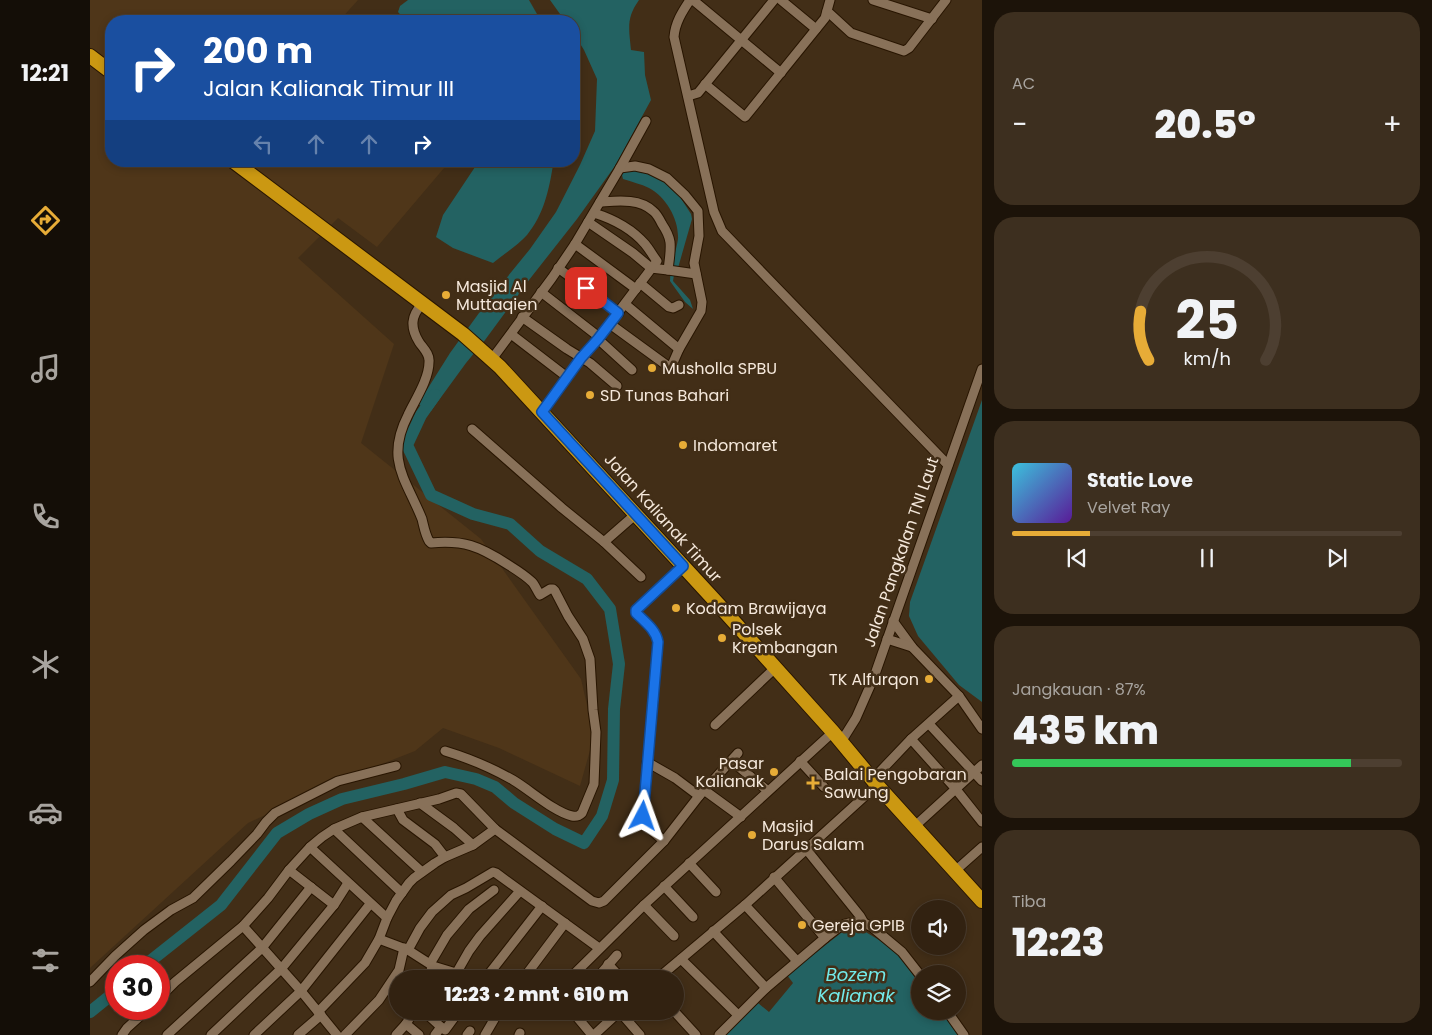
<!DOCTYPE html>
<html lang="id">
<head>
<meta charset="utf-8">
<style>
	body { margin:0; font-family:Poppins,sans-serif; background:#3d2f1f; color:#f1f3f6; height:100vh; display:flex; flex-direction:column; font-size:19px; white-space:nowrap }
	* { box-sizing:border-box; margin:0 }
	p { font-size:16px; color:#a8a49f }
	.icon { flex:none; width:28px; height:28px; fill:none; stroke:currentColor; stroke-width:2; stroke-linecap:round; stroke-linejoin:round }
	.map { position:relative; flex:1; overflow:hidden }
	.drawer { display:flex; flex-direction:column; gap:12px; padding:12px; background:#1c1309; width:450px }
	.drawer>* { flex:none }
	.guide { position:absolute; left:15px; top:15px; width:475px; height:152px; border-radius:20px; box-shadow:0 2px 8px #0003,0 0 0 1px #4d3f31; background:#1a4fa0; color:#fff; overflow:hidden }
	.buttons { position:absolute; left:821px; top:900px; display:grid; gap:10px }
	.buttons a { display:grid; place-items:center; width:55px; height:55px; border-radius:50%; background:#322211; box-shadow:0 2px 8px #0003,0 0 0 1px #4d3f31; font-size:25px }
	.speed { position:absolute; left:15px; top:955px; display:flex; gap:10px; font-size:25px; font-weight:700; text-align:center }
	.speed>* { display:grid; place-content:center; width:65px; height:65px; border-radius:50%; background:#322211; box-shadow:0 2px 8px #0003,0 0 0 1px #4d3f31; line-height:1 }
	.speed .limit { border:8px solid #d22; background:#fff; color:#111 }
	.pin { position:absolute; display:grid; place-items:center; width:42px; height:42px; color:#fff; margin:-21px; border-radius:10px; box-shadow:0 2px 8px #0006 }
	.me { position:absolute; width:55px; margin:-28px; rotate:4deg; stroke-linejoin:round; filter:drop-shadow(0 0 4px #0008) }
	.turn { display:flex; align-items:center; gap:18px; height:105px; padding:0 15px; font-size:22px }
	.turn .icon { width:65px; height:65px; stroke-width:2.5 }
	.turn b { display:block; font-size:35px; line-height:42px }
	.lanes { display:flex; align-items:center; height:48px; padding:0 15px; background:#0003; justify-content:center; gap:25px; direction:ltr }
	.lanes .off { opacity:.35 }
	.big { font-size:38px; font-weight:800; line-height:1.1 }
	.drawer .widget { flex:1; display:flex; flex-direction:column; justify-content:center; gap:8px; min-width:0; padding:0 18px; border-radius:20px; background:#3d2f1f }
	.drawer .dial { align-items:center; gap:0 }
	.dial svg { height:130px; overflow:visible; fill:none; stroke:#4d3f31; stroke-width:7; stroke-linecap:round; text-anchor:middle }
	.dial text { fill:#f1f3f6; stroke:none }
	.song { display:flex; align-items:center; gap:15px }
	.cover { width:60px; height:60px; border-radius:8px; background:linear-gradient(135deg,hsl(190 70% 55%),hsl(270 70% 35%)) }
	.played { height:5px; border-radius:2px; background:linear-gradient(90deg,#e7ac37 20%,#4d3f31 20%) }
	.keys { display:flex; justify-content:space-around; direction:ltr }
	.heat { display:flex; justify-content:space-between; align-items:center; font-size:28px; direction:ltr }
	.charge { height:8px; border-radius:4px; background:linear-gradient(90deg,#34c759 87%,#4d3f31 0) }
	.trip { position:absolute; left:299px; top:970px; width:295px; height:50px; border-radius:25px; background:#322211; box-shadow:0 2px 8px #0003,0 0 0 1px #4d3f31; font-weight:800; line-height:50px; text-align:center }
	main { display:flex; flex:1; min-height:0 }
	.tab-bar { display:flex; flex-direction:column; width:90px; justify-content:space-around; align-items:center; background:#140e07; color:#a8a49f }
	.tab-bar .icon { width:35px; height:35px }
	.tab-bar .on { color:#e7ac37 }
	.tab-bar b { font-size:22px; color:#f1f3f6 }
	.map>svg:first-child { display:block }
</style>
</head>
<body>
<main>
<nav class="tab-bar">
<b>12:21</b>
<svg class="icon on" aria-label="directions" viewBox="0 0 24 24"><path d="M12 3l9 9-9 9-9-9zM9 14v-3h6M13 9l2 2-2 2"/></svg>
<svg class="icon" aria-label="music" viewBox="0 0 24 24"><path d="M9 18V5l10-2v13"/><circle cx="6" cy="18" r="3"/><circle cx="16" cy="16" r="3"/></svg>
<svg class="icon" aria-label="phone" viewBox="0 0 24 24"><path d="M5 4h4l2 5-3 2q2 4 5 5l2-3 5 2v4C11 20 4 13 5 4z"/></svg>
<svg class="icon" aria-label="climate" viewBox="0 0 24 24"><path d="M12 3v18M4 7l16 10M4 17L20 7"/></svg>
<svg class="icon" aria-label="car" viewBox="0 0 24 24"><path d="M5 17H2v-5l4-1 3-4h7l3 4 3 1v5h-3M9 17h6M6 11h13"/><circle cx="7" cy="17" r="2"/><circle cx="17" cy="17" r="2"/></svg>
<svg class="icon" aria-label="filters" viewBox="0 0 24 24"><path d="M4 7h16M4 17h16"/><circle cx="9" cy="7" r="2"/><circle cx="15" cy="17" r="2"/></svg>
</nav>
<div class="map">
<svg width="892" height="1035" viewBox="0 0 892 1035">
	<rect width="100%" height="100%" fill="#422e17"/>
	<polygon fill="#4f3619" points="0,0 268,0 249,21 21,21 21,161 360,161 287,247 248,218 208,258 304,344 271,443 391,539 491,679 504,736 490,786 409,748 353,728 325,751 251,780 158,823 0,968"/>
	<g fill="#236262">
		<polygon points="318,0 439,0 451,21 316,21 308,12 310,6"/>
		<path d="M 460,0 L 549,0 C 536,18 539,29 541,50 L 554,52 L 555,75 L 561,100 L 525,166 L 487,219 L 439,280 L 395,340 L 376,363 L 341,411 L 328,404 L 360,353 L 397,302 L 440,249 L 466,212 L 490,165 L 505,131 L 507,79 L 494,50 L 484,34 L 484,21 L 475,21 Z"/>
		<path d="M 389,161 L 465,161 L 463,165 C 459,190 454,214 437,235 C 428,245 414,254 403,263 L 363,248 L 346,237 L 353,215 Z"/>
		<path d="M 544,168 L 563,171 L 581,183 L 601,214 L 602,219 L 588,268 L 584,275 L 583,281 L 600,300 L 603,309 L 595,302 L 580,281 C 580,266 586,253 588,239 C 589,219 576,197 559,188 C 551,184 542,182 533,179 L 532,175 L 533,172 Z"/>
		<polygon points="892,400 892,702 869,685 828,636 819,616 820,602"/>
		<polygon points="769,928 789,940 808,954 830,984 830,1011 851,1011 869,1035 636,1035 668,1003 679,1012 703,983 697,975 751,933"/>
	</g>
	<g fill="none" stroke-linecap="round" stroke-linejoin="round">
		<g stroke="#236262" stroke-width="12">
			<polyline points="54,966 131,905 187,833 219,814 252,799 314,784 355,772 386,779 405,787 424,803 465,829 494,843 512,816 523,780 524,709 529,664 520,609 497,579 450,551 420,524 383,514 341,495 317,445 331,415 345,395"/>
			<polyline points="0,1012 26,991"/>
		</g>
		<g stroke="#281501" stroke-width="11">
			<g id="minor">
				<path d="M 600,0 C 592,12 585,23 584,37 L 624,212 L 632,231 L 858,465"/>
				<polyline points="603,0 691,73"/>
				<polyline points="691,0 726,29"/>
				<polyline points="783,0 842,19"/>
				<polyline points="737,11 761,33 814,51 819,48 856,0"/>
				<polyline points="615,84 655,117 735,18 740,0"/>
				<polyline points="598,96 608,93 684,0"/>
				<path d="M 510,202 C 527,201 549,198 563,211 C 567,214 570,220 572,224 C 576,230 579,235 580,242 C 581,251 579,261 578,270 L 561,268"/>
				<polyline points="498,222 543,253 561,268"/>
				<polyline points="485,244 546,289"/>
				<polyline points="468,268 529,313"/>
				<polyline points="578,270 606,274"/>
				<polyline points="550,283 579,307 583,308 589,305"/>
				<polyline points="451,292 509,337"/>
				<path d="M 332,304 C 321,316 320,327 329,342 C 333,348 340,354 339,362 C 339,379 325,400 318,415 C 295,460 316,479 332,519 C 334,527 335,534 339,541 L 341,543 C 374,540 389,546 417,564 C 425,569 435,575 442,582 C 445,585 447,591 450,595 L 460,589 L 463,589 L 465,591 L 478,616 L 493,639 L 500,659 L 503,710 L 506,732 L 504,784 L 492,813 C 489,816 487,817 482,816 C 464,812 440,790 423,780 C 402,768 378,758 355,751"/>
				<polyline points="535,304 589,349"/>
				<polyline points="432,317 477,349 500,363 527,386"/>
				<polyline points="520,324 579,367 582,365 589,349 611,311 612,302 604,263 609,236 608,211 595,195 577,178 559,169 545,166 530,168"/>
				<polyline points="421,334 477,377"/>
				<polyline points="508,339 542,370"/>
				<polyline points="402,359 462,278 485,244 530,168 556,121"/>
				<path d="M 452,412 L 491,358 L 508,339 L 567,261 C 563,256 560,250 555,244 C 542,229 523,219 504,213"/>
				<polyline points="382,429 472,508 514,542 551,577"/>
				<polyline points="514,542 546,514"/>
				<polyline points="803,621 822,647 869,696 892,729"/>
				<polyline points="797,639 822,647"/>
				<polyline points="839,724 892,781"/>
				<polyline points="625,725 685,668"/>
				<polyline points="821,739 865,788 892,822"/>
				<polyline points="751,742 766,718 784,677 892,369"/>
				<polyline points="710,761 734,787"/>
				<polyline points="557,762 585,778 609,796"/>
				<polyline points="649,767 678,791"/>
				<polyline points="783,779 821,739 869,696"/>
				<polyline points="614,790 651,817"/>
				<polyline points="330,803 364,828 383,845"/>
				<polyline points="307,809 313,820 345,844 355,857"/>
				<polyline points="272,817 332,872"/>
				<polyline points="825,826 892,765"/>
				<polyline points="244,829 312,893"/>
				<path d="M 574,841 L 558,827 L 553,819 L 568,642 C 566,630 555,622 546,613 L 546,610 L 593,566"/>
				<polyline points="220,847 297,918"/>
				<polyline points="716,849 770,916 774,923"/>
				<polyline points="599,863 626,892"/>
				<polyline points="199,870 244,905"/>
				<polyline points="865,871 892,847"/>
				<polyline points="684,877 735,938"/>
				<polyline points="574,886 603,917"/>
				<polyline points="554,905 584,936"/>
				<polyline points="655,905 707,961"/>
				<polyline points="153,926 211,991 247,1035"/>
				<polyline points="623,931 676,988"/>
				<polyline points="289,939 318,950 343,966 366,973"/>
				<polyline points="318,950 330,928 342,912 361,895 376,888 403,872 406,873 509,948"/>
				<polyline points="591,959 648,1015"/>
				<polyline points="340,964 357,935 379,909 404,890"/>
				<polyline points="518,964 532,979"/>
				<polyline points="337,979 343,966"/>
				<polyline points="363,979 379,951 390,936 430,891"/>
				<polyline points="395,979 452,906"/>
				<polyline points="433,979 475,923"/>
				<polyline points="479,979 554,905 743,732"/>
				<polyline points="506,979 527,955"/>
				<polyline points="567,979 655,905 787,785"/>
				<polyline points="0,982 25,956 54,930 81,910 103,898 141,861 167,834 176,822 185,813 248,781 306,766"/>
				<polyline points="69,998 85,982 153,926 178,898 199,870 220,847 232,837 244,829 272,817 349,799 366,793 371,794 405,829 502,901 509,903 514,901 574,841 609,796 648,753"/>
				<polyline points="341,1011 339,1016 351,1027 345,1035"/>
				<polyline points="482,1011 502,1035"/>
				<polyline points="584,1011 606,1035"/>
				<polyline points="857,1011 874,1035"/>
				<polyline points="228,1012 275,963 289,939 297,918 306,901 319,883 324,878 345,863 355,857 383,845 405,829"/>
				<polyline points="530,1012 550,1035"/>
				<polyline points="316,1024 329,1035"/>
				<polyline points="351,1027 355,1030 369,1011"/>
				<polyline points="32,1035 37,1028 58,1009"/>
				<polyline points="77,1035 172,948 221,887"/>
				<polyline points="121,1035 192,968 244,905 258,883"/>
				<polyline points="164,1035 211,991 280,904"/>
				<polyline points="208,1035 231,1015"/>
				<polyline points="255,1035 289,1000 309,970 314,948"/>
				<polyline points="306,1035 316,1024 324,1011"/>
				<polyline points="377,1035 380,1031"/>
				<polyline points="395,1035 409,1011"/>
				<polyline points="429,1035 430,1033"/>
				<polyline points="504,1035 530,1011"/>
				<polyline points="629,1035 676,988 735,938 748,928 755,924 764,922 774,923 782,927 812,952 830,975"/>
			</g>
		</g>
		<g stroke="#281501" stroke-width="16">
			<g id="trunk">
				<polyline points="0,56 21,72"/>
				<polyline points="143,161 373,334 410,367 628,604 743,732 787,785 892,901"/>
			</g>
		</g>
		<use href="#minor" stroke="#887159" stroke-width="9"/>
		<use href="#trunk" stroke="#cb9812" stroke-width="14"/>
	</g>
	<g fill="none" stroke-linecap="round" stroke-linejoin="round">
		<g stroke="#114b97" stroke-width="12">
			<path id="route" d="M 496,288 L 528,313 L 508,339 L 491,358 L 452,412 L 593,566 L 546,610 L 546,613 C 555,622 566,630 568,642 L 553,816"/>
		</g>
		<use href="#route" stroke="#1a73e8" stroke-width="9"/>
	</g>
	<g fill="#e7ac37" stroke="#422e17" stroke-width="2">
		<circle cx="356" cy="295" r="5"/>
		<circle cx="562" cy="368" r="5"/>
		<circle cx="500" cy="395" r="5"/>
		<circle cx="593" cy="445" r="5"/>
		<circle cx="586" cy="608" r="5"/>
		<circle cx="632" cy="638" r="5"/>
		<circle cx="839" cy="679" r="5"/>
		<circle cx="684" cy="772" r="5"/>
		<path d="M720.5 775.5h5v5h5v5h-5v5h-5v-5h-5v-5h5z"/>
		<circle cx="662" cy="835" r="5"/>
		<circle cx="712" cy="925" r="5"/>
	</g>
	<g text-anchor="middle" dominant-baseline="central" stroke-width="5" stroke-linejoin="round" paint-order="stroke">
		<g font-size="16" fill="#f5e8db" stroke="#422e17" text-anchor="start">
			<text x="366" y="286">Masjid Al<tspan x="366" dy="18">Muttaqien</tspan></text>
			<text x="572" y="368">Musholla SPBU</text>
			<text x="510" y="395">SD Tunas Bahari</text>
			<text x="603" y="445">Indomaret</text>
			<text x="596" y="608">Kodam Brawijaya</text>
			<text x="642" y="629">Polsek<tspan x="642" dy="18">Krembangan</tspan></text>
			<text x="829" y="679" text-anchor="end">TK Alfurqon</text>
			<text x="674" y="763" text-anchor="end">Pasar<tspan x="674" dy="18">Kalianak</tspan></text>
			<text x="734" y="774">Balai Pengobaran<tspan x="734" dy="18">Sawung</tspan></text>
			<text x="672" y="826">Masjid<tspan x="672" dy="18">Darus Salam</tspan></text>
			<text x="722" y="925">Gereja GPIB</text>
		</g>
		<g font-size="16" fill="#f5e8db" stroke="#422e17">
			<text transform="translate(573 518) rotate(48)">Jalan Kalianak Timur</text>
			<text transform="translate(811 552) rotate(-71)">Jalan Pangkalan TNI Laut</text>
		</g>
		<g font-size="18" font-style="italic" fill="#72ebeb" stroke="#422e17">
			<text x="766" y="974">Bozem<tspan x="766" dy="21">Kalianak</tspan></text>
		</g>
	</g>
</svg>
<div class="buttons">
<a><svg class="icon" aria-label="sound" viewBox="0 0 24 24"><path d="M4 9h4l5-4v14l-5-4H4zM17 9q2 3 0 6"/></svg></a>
<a><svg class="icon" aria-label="layers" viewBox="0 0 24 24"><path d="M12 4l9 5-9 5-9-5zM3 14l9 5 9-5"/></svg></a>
</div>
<div class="speed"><div class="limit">30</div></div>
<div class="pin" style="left:496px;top:288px;background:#d93025"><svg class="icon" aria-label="arrive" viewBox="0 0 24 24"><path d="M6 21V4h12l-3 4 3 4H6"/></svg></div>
<svg class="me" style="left:553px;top:816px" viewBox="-20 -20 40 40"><path d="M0-17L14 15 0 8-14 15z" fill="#1a73e8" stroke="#fff" stroke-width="4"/></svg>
<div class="trip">12:23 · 2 mnt · 610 m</div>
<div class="guide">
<div class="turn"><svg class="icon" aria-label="right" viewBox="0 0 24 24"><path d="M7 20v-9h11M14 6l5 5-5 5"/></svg><div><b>200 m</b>Jalan Kalianak Timur III</div></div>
<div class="lanes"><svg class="icon off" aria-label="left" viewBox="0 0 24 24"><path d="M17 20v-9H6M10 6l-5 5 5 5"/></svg><svg class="icon off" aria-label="ahead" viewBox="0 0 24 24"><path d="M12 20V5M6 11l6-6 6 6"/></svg><svg class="icon off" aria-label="ahead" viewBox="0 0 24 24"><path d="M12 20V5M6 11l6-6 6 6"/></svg><svg class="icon" aria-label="right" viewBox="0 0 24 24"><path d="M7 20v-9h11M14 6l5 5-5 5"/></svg></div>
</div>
</div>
<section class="drawer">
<div class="widget"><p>AC</p>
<div class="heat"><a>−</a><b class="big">20.5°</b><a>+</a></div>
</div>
<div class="widget dial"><svg viewBox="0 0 100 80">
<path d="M14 69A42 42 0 1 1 86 69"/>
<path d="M14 69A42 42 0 0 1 9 39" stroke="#e7ac37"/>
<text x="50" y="56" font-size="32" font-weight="700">25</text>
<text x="50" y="72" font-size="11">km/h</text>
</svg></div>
<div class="widget">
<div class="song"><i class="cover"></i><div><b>Static Love</b><p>Velvet Ray</p></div></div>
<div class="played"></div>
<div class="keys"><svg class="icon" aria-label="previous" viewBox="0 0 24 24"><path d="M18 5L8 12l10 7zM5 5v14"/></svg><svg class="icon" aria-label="pause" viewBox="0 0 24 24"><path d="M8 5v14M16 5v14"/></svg><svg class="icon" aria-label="next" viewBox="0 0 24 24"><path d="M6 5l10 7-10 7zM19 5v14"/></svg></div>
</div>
<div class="widget"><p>Jangkauan · 87%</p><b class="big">435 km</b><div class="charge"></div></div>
<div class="widget"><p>Tiba</p><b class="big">12:23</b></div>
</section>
</main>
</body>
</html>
